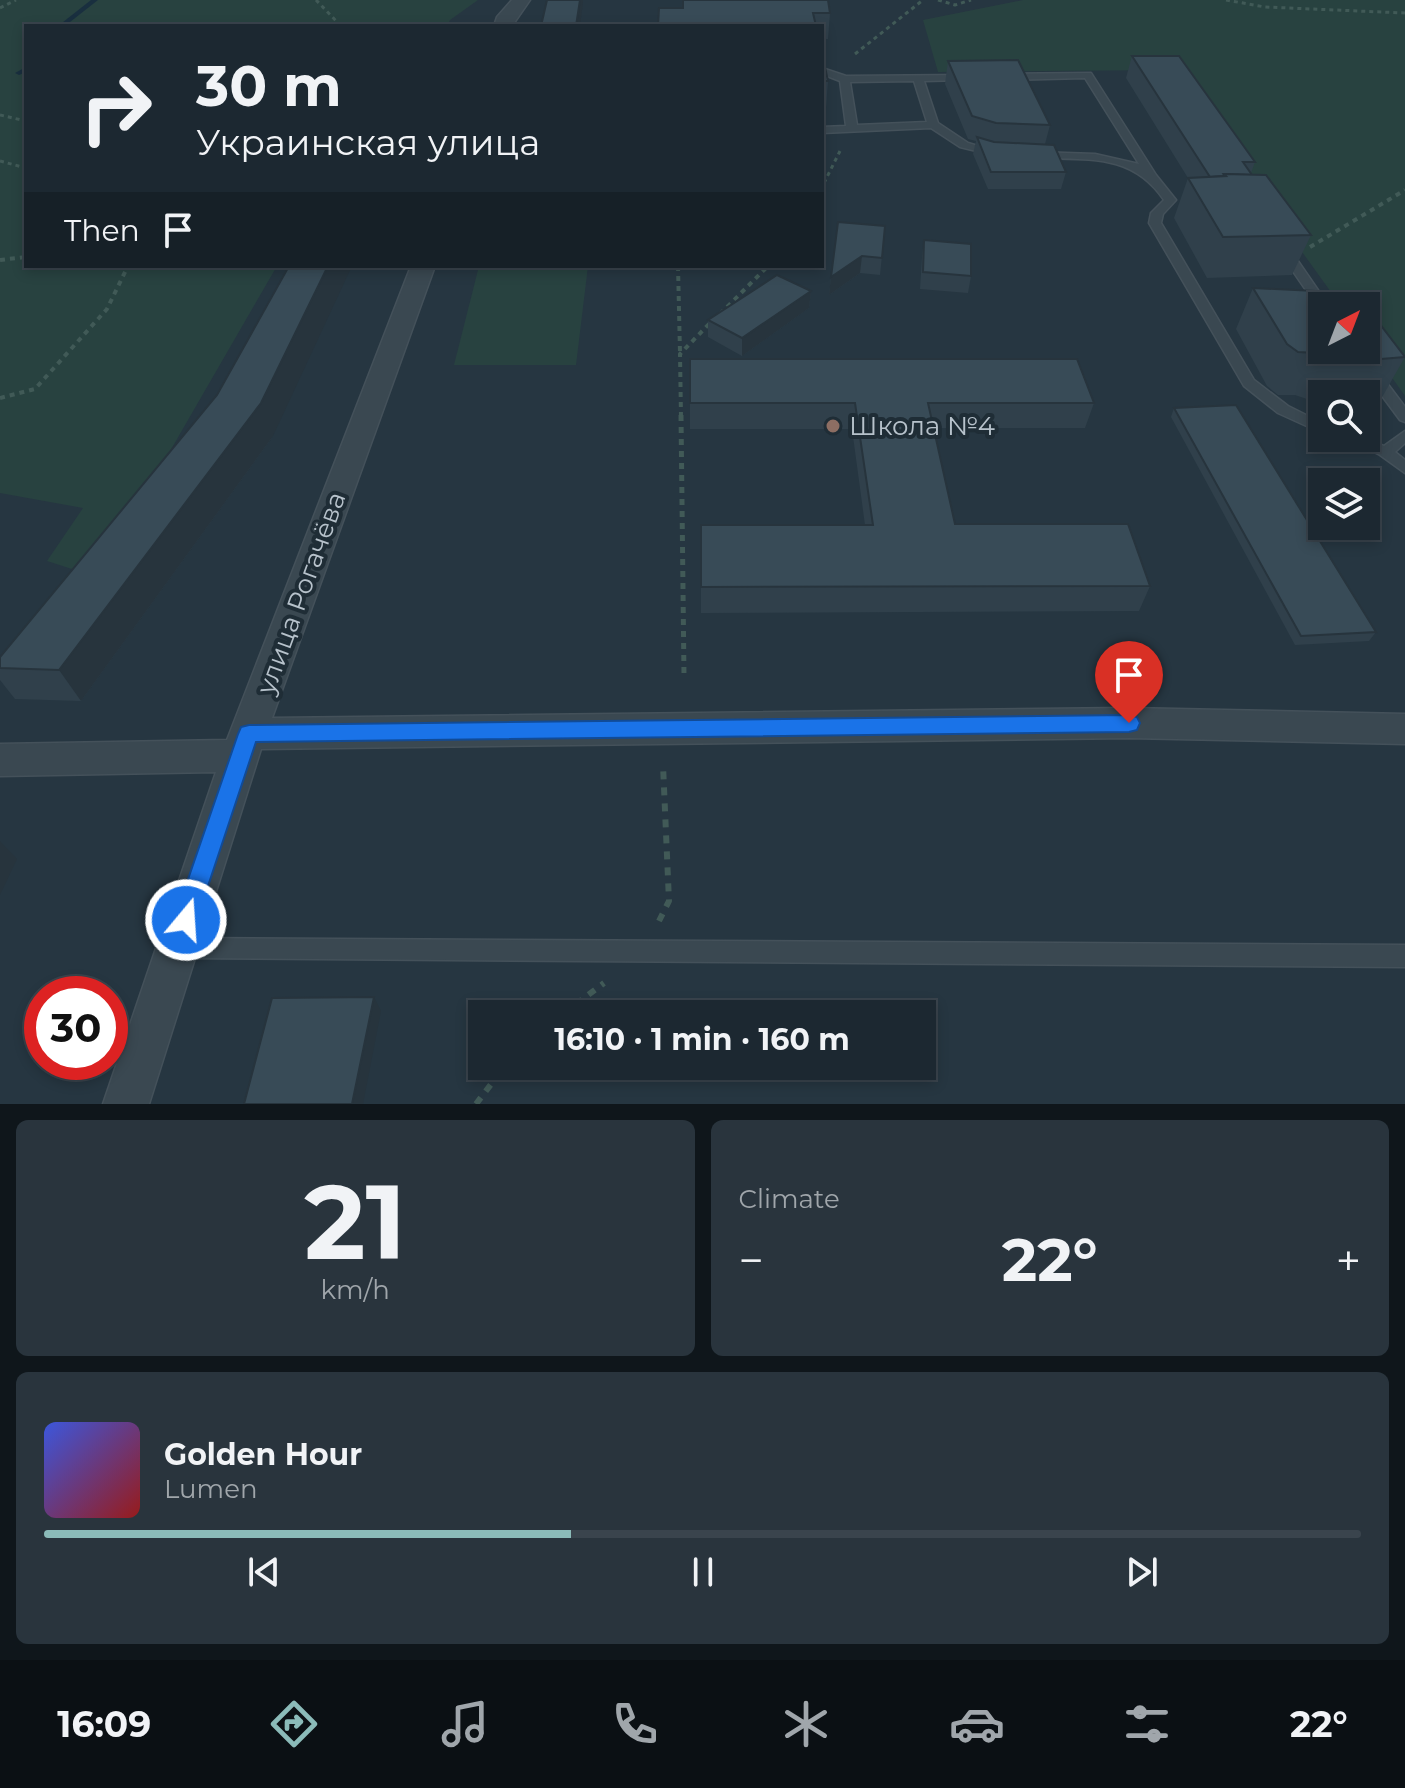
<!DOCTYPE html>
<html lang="en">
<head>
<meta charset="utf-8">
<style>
	body { margin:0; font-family:Montserrat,sans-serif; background:#29343d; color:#f1f3f6; height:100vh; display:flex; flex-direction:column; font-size:30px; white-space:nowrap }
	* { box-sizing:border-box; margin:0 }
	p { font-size:26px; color:#a0a6ab }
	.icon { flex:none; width:44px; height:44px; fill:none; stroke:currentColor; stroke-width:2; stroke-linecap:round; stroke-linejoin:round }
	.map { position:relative; height:1104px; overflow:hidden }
	.details { display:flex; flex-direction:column; gap:16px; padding:16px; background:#0f161b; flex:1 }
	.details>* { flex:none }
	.guide { position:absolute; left:24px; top:24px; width:800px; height:244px; border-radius:0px; box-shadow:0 4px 12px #0003,0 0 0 2px #3a444d; background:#1c2831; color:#f1f3f6; overflow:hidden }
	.needle { width:52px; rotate:42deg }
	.buttons { position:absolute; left:1308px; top:292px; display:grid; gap:16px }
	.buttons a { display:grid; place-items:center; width:72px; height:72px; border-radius:0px; background:#1c2831; box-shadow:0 4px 12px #0003,0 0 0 2px #3a444d; font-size:40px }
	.speed { position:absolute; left:24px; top:976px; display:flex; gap:16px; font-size:40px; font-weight:700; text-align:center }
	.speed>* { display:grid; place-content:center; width:104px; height:104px; border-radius:50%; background:#1c2831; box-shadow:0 4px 12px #0003,0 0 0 2px #3a444d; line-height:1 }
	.speed .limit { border:12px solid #d22; background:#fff; color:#111 }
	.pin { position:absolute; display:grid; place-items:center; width:68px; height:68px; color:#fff; margin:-82px -34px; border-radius:50% 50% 50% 0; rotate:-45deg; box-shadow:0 0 8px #0007 }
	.pin .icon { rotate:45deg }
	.me { position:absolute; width:88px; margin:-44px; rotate:18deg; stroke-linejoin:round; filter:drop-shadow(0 0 6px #0008) }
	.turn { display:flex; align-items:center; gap:28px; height:168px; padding:0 40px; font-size:36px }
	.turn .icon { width:104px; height:104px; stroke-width:2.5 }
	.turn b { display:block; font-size:56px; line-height:68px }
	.then { display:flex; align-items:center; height:76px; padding:0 40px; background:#0003; gap:16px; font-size:30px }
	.big { font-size:60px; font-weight:700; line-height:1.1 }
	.details .tile { flex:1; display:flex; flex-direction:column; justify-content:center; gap:12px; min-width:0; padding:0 28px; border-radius:12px; background:#29343d }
	.details .dial { align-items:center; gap:0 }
	.dial b { font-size:104px; line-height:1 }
	.song { display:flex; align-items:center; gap:24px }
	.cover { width:96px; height:96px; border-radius:12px; background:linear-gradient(135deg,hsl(230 70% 55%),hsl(0 70% 35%)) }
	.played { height:8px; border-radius:4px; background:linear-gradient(90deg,#8bbbb9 40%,#3a444d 40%) }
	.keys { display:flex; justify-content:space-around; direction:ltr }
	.heat { display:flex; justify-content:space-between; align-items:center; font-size:44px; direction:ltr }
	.details .tiles { flex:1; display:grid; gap:16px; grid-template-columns:1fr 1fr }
	.tile:last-child { grid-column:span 2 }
	.trip { position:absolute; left:468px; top:1000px; width:468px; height:80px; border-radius:0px; background:#1c2831; box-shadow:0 4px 12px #0003,0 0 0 2px #3a444d; font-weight:700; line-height:80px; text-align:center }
	.tabs { display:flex; height:128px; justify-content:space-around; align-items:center; background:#0b1014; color:#a0a6ab }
	.tabs .icon { width:56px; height:56px }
	.tabs .selected { color:#8bbbb9 }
	.tabs b { font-size:36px; color:#f1f3f6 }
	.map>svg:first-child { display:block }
</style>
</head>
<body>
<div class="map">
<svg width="1405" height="1104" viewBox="0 0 1405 1104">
	<rect width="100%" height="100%" fill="#263641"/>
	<g fill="#284240">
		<polygon points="0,0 478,0 450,20 447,26 26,26 26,266 277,266 162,465 75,570 47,561 83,508 0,493"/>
		<polygon points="1023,0 1405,0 1405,396 1366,341 1366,306 1341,306 1171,70 938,72 923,20"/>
		<polygon points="479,266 588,266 576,365 454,365"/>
	</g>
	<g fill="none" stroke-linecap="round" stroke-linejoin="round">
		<g fill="#192f3f" fill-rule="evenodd">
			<polygon points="91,0 98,0 65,26 58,26"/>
			<polygon points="26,67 26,72 19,75 15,73"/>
		</g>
		<g stroke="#44515a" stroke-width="3">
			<g id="service">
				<path d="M 822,68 L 846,76 L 968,75 L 968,79 L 965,80 L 924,81 L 938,123 L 968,143 L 998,152 L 993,155 L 960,147 L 931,128 L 822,133 L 822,127 L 846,126 L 840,81 L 822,74 ZM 914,81 L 927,122 L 857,125 L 850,82 Z"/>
				<path d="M 1091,73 L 1156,175 L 1176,200 L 1163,214 L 1161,223 L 1254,380 L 1288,406 L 1322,423 L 1322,433 L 1278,413 L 1244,386 L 1149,223 L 1151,213 L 1164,200 C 1132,153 1088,160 1037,158 L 1032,155 L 1037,152 L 1095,154 L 1139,164 L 1085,78 L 1004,80 L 999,77 L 1004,74 Z"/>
				<polygon points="1285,247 1289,248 1329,306 1319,309 1279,251"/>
				<polygon points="1348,350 1362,350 1405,407 1405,422 1400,420"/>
				<polygon points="1405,431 1405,443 1395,452 1405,460 1405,473 1380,455 1347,438 1366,438 1384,446"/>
				<polygon points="179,938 1405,945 1405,967 179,958 171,955 168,948 171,941"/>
			</g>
		</g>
		<g stroke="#44515a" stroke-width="3">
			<g id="minor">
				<polygon points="512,0 530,0 512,26 494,26 497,17"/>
				<polygon points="411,266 435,266 272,718 1129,708 1405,714 1405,744 1129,738 261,749 149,1104 103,1104 216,772 0,776 0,744 227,740"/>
			</g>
		</g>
		<g stroke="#415a57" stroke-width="3" stroke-dasharray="4 4" stroke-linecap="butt">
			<polyline points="316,0 341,26"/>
			<polyline points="938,0 955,5 971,0"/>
			<polyline points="1226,0 1265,7 1405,13"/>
			<polyline points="0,8 16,0"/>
			<polyline points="855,54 923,0"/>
			<polyline points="0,115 26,121"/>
			<polyline points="0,161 26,168"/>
			<polyline points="824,183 840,151"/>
		</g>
		<g stroke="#415a57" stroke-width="4" stroke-dasharray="5 5" stroke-linecap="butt">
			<polyline points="822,187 825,181"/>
			<polyline points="1310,247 1405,190"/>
			<polyline points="0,260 26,257"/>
			<polyline points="678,266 680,353"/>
			<polyline points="720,314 768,266"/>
			<polyline points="0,398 35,389 107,309 128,266"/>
			<polyline points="681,417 680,354 710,323"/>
		</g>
		<polyline stroke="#415a57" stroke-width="5" stroke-dasharray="6 6" stroke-linecap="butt" points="681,415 684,676"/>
		<g stroke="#415a57" stroke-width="6" stroke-dasharray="8 8" stroke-linecap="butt">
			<polyline points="659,921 669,901 663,765"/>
			<polyline points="563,1014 604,983"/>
			<polyline points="476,1104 505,1066"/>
		</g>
		<use href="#service" fill="#3a4851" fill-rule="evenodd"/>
		<use href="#minor" fill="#3a4851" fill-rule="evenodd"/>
	</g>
	<g fill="#30404b">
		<polygon points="659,8 830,13 828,39 822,39 822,26 658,26"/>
		<polygon points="822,53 828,81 826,108 822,108"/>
		<polygon points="1132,56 1255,162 1251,173 1311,235 1292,275 1207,278 1174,218 1188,178 1126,78"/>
		<polygon points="948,61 1050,125 1045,144 1066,172 1061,189 988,189 973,154 976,141 968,139 945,84"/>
		<polygon points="885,226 880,275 860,273 829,295 831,277"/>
		<polygon points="924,240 971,276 968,293 920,289 922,257"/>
		<polygon points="1253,288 1405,357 1381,399 1366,401 1366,394 1322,394 1322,404 1295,395 1278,395 1267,386 1236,329"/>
		<polygon points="811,291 809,308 742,356 708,337 708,320"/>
		<polygon points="690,403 1094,403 1085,428 934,428 955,524 1150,586 1139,611 701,613 701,525 865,525 852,429 690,429"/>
		<polygon points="1174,408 1376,632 1369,641 1295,645 1171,417"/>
		<polygon points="273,436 81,701 15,699 0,680 0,657"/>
	</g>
	<g fill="#27343d">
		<polygon points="580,0 583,0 583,2 580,26 576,26"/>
		<polygon points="862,256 860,273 829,295 831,277"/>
		<polygon points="328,266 352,266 273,436 81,701 59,670"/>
		<polygon points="811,291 809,308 742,356 742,338"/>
		<polygon points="0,841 17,859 0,895"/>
		<polygon points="374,997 381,1011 363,1104 352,1104"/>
	</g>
	<g fill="#384b57" stroke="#27343d" stroke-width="2">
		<polygon points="547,0 580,0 576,26 541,26"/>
		<polygon points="683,0 828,0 830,13 813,13 816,26 658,26 659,8 683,8"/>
		<polygon points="822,53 828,81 822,81"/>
		<polygon points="1132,56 1179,56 1255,162 1243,162 1252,175 1224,174 1223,176 1210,177"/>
		<polygon points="1018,60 1050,125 996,123 972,116 948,61"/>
		<polygon points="977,137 994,142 1054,145 1066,172 991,172"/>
		<polygon points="1224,174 1266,175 1311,235 1223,237 1188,178 1226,176"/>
		<polygon points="838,222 885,226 882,258 862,256 831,277"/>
		<polygon points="924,240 971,244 971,276 923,272"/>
		<polygon points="289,266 328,266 261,403 59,670 0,668 0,657 217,395"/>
		<polygon points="777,275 811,291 742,338 708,320"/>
		<polygon points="1253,288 1356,293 1366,306 1322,306 1322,350 1366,350 1366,306 1405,357 1345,362 1316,353 1298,352 1287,344"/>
		<polygon points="690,359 1077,359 1094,403 928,403 955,524 1128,524 1150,586 701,587 701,525 873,525 855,403 690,403"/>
		<polygon points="1236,405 1376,632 1301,636 1174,408"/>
		<polygon points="374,997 352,1104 244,1104 272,998"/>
	</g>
	<polygon fill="#1a73e8" stroke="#114b97" stroke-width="2" points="1129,715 1137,717 1140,723 1137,730 1129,732 256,742 194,928 186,932 178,928 174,920 238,734 241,727 249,725"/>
	<circle fill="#8d6e63" stroke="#1f2d36" stroke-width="3" cx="833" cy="426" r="8"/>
	<g text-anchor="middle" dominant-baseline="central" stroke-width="8" stroke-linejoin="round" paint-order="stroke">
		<g font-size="26" fill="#b7c2cb" stroke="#1f2d36" text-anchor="start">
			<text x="849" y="426">Школа №4</text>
		</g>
		<g font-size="26" fill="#b7c2cb" stroke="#1f2d36">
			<text transform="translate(301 593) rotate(-70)">улица Рогачёва</text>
		</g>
	</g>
</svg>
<div class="buttons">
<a><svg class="needle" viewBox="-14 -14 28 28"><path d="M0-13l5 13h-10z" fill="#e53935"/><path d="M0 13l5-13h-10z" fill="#a0a6ab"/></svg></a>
<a><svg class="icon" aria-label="search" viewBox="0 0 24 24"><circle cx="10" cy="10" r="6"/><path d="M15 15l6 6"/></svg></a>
<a><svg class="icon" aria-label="layers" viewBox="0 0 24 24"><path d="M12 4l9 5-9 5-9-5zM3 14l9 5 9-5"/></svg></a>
</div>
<div class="speed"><div class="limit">30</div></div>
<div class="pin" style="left:1129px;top:723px;background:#d93025"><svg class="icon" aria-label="arrive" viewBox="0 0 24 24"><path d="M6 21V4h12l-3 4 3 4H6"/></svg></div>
<svg class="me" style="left:186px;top:920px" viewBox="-20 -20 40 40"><circle r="17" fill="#1a73e8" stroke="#fff" stroke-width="3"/><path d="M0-11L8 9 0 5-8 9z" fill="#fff"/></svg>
<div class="trip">16:10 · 1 min · 160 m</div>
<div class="guide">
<div class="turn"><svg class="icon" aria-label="right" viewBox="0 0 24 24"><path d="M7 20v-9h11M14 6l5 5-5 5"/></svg><div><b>30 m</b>Украинская улица</div></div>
<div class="then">Then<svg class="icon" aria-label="arrive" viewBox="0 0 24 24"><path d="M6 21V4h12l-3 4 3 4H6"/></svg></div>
</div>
</div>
<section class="details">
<div class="tiles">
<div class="tile dial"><b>21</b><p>km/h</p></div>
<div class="tile"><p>Climate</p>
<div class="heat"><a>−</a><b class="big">22°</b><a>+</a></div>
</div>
<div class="tile">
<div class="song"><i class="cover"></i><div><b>Golden Hour</b><p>Lumen</p></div></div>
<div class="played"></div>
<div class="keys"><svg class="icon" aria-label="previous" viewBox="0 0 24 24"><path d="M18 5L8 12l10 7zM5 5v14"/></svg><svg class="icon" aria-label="pause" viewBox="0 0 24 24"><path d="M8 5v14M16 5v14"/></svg><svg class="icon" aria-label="next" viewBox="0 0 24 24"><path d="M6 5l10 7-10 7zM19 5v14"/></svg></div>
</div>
</div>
</section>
<nav class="tabs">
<b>16:09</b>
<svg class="icon selected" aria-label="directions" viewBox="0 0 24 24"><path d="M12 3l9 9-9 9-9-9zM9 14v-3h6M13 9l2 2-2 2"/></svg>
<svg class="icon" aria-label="music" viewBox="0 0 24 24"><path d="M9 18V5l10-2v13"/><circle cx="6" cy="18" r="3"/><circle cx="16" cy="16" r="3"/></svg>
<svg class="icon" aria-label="phone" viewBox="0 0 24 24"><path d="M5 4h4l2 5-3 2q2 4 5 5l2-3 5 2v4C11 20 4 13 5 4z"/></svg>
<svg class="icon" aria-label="climate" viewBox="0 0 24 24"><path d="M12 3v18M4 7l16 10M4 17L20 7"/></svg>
<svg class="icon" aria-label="car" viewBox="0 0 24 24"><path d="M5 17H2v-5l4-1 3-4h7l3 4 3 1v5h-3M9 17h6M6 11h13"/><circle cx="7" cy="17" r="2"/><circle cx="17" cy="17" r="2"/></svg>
<svg class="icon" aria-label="filters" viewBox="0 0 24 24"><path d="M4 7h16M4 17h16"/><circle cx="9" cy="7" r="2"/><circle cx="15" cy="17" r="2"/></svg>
<b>22°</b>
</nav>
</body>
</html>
